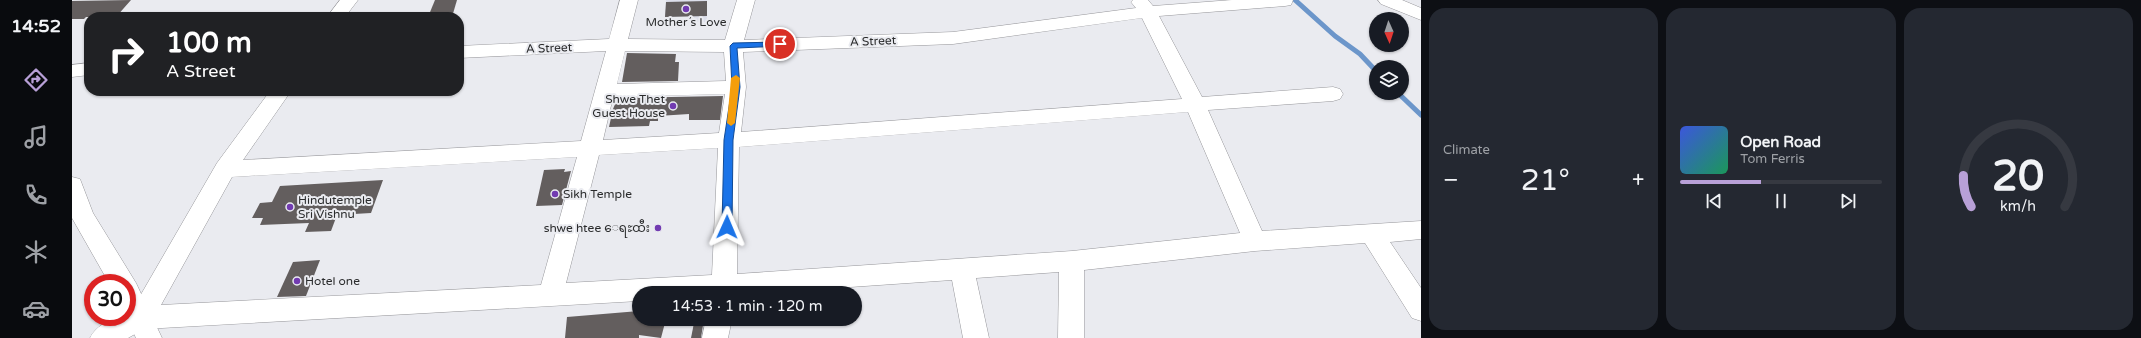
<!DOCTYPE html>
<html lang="en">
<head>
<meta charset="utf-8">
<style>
	body { margin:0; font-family:"Varela Round","Noto Sans Myanmar",sans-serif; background:#242831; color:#f1f3f6; height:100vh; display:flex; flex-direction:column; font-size:15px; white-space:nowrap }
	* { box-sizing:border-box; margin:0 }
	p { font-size:13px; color:#9ea1a6 }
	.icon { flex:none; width:22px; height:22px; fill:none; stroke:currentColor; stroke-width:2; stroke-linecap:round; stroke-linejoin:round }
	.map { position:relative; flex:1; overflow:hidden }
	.panel { display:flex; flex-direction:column; gap:8px; padding:8px; background:#0d0f14; width:720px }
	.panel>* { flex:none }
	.banner { position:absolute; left:12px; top:12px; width:380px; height:84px; border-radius:16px; box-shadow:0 1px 3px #0004; background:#202124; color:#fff; overflow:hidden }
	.needle { width:26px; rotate:177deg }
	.tools { position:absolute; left:1297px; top:12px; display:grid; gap:8px }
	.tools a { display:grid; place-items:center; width:40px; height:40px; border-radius:50%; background:#171b24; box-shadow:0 1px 3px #0004; font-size:20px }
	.speed { position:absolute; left:12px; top:274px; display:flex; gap:8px; font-size:20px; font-weight:700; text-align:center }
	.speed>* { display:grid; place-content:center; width:52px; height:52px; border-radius:50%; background:#171b24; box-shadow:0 1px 3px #0004; line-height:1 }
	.speed .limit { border:6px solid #d22; background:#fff; color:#111 }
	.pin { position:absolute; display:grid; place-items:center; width:34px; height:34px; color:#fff; margin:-17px; border:2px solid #fff; border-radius:50%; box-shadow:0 1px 4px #0007 }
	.me { position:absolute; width:44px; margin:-22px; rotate:1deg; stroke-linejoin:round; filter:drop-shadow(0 0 3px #0008) }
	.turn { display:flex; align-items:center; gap:14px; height:84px; padding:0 16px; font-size:18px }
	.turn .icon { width:52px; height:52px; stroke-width:2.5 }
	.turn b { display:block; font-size:28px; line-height:34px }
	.big { font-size:30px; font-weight:600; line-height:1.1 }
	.panel .tile { flex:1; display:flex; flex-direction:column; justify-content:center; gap:6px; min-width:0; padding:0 14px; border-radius:16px; background:#242831 }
	.panel .dial { align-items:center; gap:0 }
	.dial svg { height:104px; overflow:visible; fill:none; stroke:#363941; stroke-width:7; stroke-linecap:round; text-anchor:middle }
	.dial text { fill:#f1f3f6; stroke:none }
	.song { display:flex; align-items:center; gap:12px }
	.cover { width:48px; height:48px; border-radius:6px; background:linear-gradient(135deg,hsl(230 70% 55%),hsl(150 70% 35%)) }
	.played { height:4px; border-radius:2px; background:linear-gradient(90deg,#b8a0d7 40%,#363941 40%) }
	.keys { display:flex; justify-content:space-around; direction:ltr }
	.heat { display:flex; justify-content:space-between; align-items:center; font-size:22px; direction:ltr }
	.panel .tiles { flex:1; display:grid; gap:8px; grid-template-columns:repeat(3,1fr) }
	.trip { position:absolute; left:560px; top:286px; width:230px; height:40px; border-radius:20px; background:#171b24; box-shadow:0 1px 3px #0004; font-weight:600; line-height:40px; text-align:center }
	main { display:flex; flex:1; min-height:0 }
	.tab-bar { display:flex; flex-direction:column; width:72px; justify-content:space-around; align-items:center; background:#090b0e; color:#9ea1a6 }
	.tab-bar .icon { width:28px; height:28px }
	.tab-bar .active { color:#b8a0d7 }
	.tab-bar b { font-size:18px; color:#f1f3f6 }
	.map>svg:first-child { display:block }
</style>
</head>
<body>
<main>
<nav class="tab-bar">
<b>14:52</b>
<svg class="icon active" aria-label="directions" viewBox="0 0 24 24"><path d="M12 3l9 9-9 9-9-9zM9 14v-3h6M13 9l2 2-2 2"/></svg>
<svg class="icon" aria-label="music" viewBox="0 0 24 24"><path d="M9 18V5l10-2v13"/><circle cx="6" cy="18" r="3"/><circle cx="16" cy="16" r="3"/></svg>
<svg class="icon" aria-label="phone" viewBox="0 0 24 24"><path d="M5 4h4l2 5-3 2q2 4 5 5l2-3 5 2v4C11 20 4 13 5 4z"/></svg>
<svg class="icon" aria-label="climate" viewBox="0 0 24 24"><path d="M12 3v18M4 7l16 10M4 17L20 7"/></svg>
<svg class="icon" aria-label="car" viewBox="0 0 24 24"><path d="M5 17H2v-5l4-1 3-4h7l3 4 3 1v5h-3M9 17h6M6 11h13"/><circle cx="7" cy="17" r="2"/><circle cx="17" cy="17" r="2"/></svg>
</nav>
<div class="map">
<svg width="1349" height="338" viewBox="0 0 1349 338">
	<rect width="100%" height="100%" fill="#eaebf0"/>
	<polygon fill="#dddfeb" points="594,0 635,0 635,22 622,22 622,16 593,17"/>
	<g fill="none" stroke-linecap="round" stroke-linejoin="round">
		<g stroke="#6c96ca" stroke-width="5">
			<polyline points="1223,0 1263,36 1288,54 1304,71"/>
			<polyline points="1326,93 1349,115"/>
		</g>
	</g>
	<g fill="#635e5e">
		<polygon points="59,0 44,17 14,17 12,19 0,19 0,1"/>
		<polygon points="363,0 385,0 380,17 356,17"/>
		<polygon points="635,1 635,16 593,17 594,2"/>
		<polygon points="555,53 604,54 603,62 607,62 606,81 550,82"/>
		<polygon points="651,96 648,120 617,120 617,114 586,116 586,121 578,121 577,126 537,127 541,109 544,102 547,101 548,98"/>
		<polygon points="493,169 492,172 499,171 490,205 464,206 472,170"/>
		<polygon points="311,180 299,213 265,215 259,231 233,232 237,223 188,225 191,218 180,218 188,203 200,202 208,186"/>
		<polygon points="248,260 234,296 205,297 221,262"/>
		<polygon points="567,311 567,319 594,319 589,338 567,335 567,338 493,338 495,317"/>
		<polygon points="622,323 631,325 629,338 619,338"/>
	</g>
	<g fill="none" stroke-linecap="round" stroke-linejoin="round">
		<g stroke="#96969a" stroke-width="1">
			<g id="minor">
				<polygon points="268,0 286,0 273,17 255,17"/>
				<path d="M 548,0 L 566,0 L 556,39 L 653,40 L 665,0 L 683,0 L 672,40 L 881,32 L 1064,8 L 1059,2 L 1061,0 L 1076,0 L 1081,6 L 1160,0 L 1221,0 L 1219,5 L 1213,6 L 1087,16 L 1130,97 L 1261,87 L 1268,89 L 1271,94 L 1268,99 L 1261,101 L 1136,110 L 1190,231 L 1349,221 L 1349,239 L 1318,242 L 1349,288 L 1349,321 L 1340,318 L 1293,243 L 1183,251 L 1012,270 L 1012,338 L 986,338 L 987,272 L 904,278 L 917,338 L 891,338 L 880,280 L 691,293 L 567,293 L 567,301 L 72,329 L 56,338 L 18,338 C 24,325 41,317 55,317 L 55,312 L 60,310 L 145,163 L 198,91 L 219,91 L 171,160 L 509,141 L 534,51 L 387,58 L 387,46 L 537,39 ZM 1070,18 L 1110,99 L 669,132 L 674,87 L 671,52 L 881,44 ZM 553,51 L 652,52 L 654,81 L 545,84 ZM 653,94 L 647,133 L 531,140 L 541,97 ZM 1116,112 L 1168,233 L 1000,251 L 665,274 L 667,147 ZM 646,148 L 640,275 L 494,283 L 527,155 ZM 505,157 L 469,285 L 89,305 L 160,177 Z"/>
				<polygon points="1306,0 1330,0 1349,8 1349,20 1309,4"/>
				<polygon points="17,63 17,75 0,77 0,65"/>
				<polygon points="634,319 660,319 656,338 630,338"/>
			</g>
		</g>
		<g stroke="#96969a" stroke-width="1">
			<polygon id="major" points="0,177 8,179 21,213 64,283 90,338 64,338 54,317 55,283 37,283 0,218"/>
		</g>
		<use href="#minor" fill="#fff" fill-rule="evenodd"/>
		<use href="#major" fill="#fff" fill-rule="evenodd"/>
	</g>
	<polygon fill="#1a73e8" stroke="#114b97" points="708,42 711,42 711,46 665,48 668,87 661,140 660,227 655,231 650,227 652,140 660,87 658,46 661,43"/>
	<polygon fill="#f59e0b" points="664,75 668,78 663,123 659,126 655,123 659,78"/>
	<g fill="#723bb1" stroke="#eaebf0" stroke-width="1.5">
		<circle cx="614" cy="9" r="4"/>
		<circle cx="601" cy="106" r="4"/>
		<circle cx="483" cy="194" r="4"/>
		<circle cx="218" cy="207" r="4"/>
		<circle cx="586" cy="228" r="4"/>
		<circle cx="225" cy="281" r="4"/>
	</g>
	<g text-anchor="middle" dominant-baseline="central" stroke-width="4" stroke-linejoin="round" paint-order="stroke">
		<g font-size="12" fill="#2a2b2c" stroke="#eaebf0" text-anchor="start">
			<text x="614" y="22" text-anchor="middle">Mother´s Love</text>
			<text x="593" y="99" text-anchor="end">Shwe Thet<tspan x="593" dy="14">Guest House</tspan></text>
			<text x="491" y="194">Sikh Temple</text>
			<text x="226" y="200">Hindutemple<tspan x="226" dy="14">Sri Vishnu</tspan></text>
			<text x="578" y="228" text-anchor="end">shwe htee ေရႊထီး</text>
			<text x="233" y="281">Hotel one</text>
		</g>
		<g font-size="12" fill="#2a2b2c" stroke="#eaebf0">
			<text transform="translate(801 41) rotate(-2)">A Street</text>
			<text transform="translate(477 48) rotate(-2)">A Street</text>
		</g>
	</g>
</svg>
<div class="tools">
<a><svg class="needle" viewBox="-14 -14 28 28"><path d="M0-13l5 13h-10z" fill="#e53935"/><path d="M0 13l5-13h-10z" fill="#9ea1a6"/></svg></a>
<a><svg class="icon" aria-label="layers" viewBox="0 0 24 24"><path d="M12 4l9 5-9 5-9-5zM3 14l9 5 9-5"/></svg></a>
</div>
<div class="speed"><div class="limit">30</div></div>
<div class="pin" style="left:708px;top:44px;background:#d93025"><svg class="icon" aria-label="arrive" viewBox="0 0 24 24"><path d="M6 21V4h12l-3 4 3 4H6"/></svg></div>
<svg class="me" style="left:655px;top:227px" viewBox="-20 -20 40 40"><path d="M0-17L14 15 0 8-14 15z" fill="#1a73e8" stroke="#fff" stroke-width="4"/></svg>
<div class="trip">14:53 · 1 min · 120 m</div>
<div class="banner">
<div class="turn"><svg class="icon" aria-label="right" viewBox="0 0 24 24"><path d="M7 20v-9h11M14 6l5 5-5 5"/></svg><div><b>100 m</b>A Street</div></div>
</div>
</div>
<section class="panel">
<div class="tiles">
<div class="tile"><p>Climate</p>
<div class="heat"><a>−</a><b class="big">21°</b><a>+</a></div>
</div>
<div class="tile">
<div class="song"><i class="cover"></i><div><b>Open Road</b><p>Tom Ferris</p></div></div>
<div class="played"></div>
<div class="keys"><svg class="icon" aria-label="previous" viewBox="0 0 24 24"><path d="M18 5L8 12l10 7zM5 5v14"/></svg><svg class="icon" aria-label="pause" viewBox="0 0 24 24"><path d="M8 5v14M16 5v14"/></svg><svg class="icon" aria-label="next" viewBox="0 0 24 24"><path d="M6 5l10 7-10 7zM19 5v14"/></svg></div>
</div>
<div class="tile dial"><svg viewBox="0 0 100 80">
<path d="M14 69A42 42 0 1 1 86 69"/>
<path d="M14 69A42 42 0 0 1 8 45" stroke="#b8a0d7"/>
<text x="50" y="56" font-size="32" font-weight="700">20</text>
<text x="50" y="72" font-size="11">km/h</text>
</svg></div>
</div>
</section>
</main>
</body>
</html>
